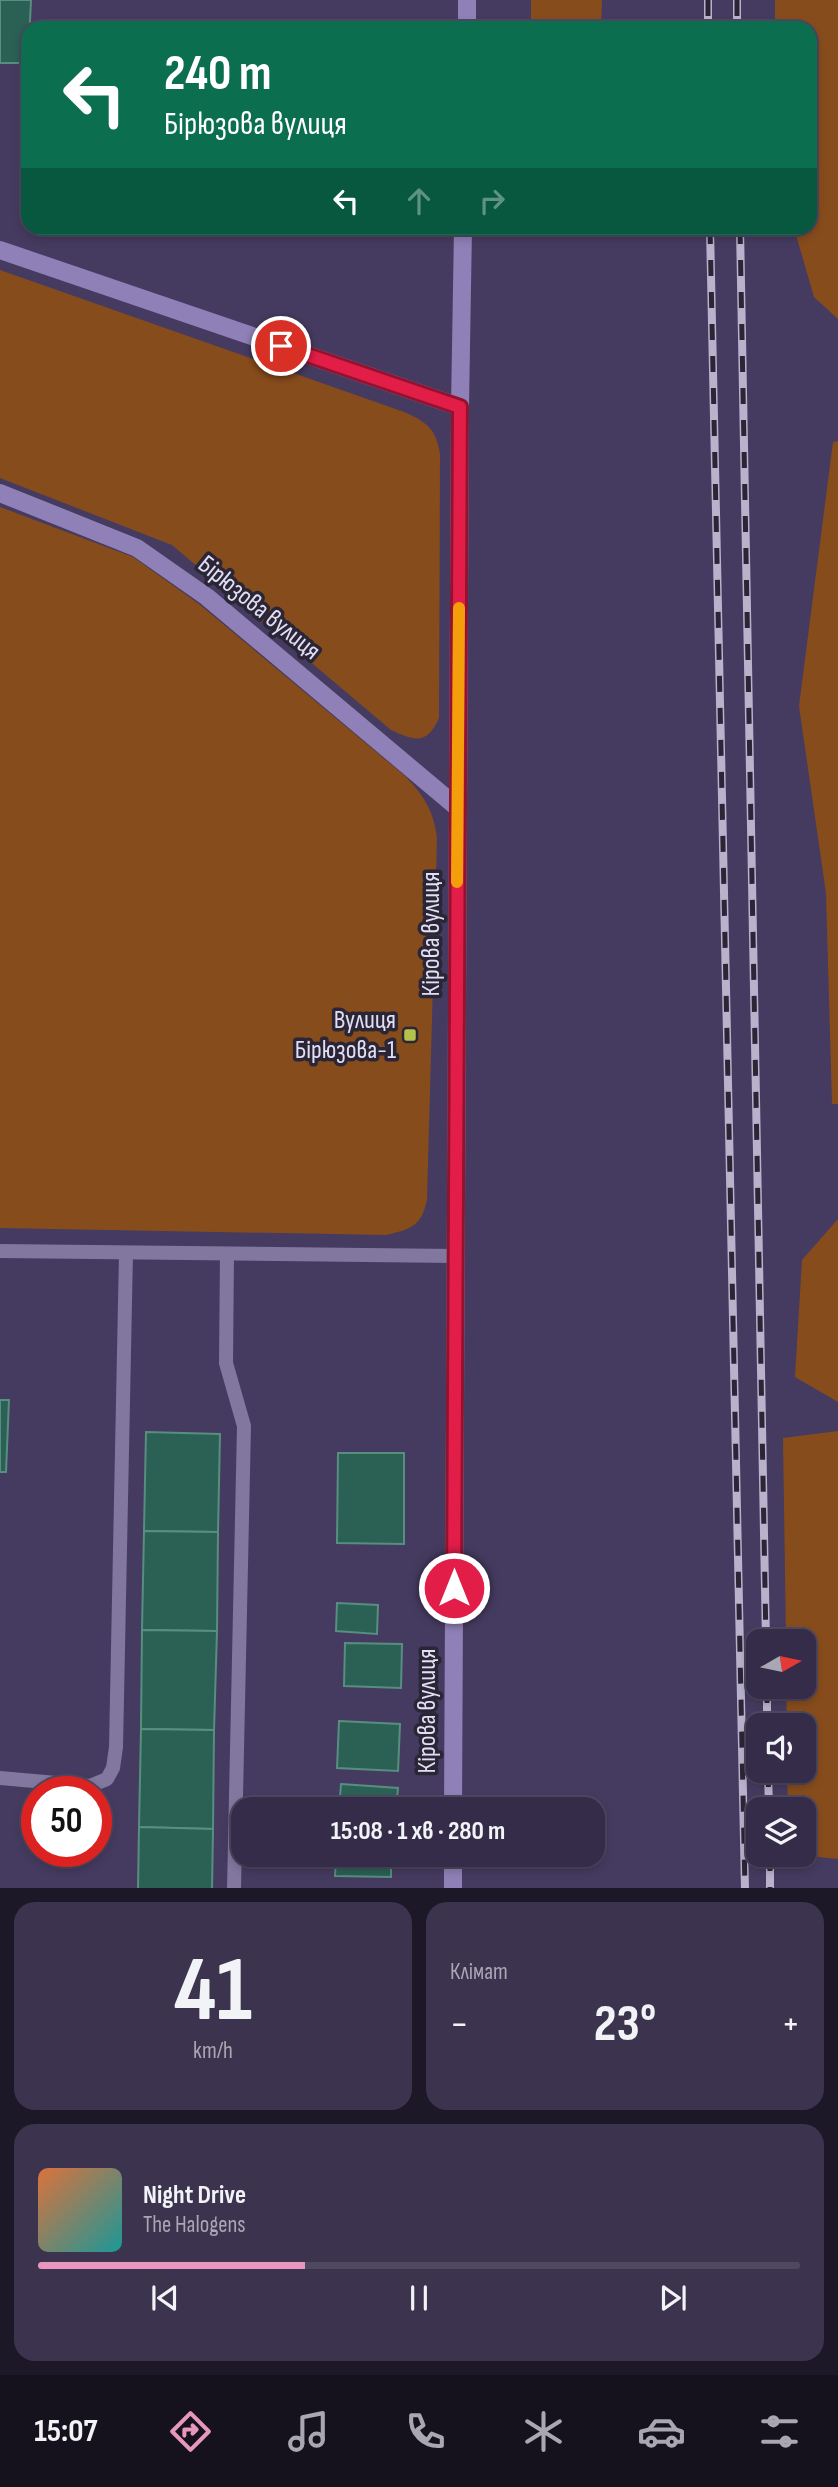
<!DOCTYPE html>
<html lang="uk">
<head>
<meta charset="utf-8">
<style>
	body { margin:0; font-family:"Sofia Sans Condensed",sans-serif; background:#3c344f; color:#f1f3f6; height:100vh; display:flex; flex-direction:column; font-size:26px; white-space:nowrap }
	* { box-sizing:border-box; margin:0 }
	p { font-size:23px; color:#a9a7b4 }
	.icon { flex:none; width:38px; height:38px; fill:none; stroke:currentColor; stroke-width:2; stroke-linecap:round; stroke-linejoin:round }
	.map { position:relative; height:1888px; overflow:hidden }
	.side { display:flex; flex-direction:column; gap:14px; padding:14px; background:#1d1828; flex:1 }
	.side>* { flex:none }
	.guide { position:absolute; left:21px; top:21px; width:796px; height:214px; border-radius:21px; box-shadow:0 4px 10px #0003,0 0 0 2px #4e4860; background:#0b6e4f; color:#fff; overflow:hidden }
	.needle { width:46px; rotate:81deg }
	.tools { position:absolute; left:746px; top:1629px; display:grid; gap:14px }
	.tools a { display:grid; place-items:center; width:70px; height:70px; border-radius:14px; background:#342c48; box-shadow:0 4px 10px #0003,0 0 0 2px #4e4860; font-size:35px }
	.speed { position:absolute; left:21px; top:1776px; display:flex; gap:14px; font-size:35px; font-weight:700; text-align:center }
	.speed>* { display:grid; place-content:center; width:91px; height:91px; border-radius:50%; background:#342c48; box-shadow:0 4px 10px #0003,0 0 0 2px #4e4860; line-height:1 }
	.speed .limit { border:10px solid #d22; background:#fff; color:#111 }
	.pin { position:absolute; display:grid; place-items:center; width:60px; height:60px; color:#fff; margin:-30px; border:4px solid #fff; border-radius:50%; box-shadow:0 2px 7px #0007 }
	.me { position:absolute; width:77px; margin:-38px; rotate:0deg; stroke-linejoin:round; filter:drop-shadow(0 0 5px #0008) }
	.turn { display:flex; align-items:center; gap:24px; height:147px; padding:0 28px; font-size:32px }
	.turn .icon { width:91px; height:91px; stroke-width:2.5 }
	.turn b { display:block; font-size:49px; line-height:60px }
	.lanes { display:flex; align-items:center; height:66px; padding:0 28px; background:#0003; justify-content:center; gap:35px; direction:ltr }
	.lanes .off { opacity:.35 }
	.big { font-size:52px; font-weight:700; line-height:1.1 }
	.side .card { flex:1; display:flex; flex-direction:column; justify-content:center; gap:10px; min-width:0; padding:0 24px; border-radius:21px; background:#3c344f }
	.side .dial { align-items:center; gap:0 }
	.dial b { font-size:91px; line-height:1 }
	.song { display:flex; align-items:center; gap:21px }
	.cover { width:84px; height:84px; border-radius:10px; background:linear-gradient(135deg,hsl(20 70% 55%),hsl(180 70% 35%)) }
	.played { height:7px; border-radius:4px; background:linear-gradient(90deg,#e797bd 35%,#4e4860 35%) }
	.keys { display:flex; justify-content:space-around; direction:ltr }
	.heat { display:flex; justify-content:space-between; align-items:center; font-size:38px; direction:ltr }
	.side .tiles { flex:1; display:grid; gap:14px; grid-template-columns:1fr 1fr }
	.card:last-child { grid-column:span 2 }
	.trip { position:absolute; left:231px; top:1797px; width:374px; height:70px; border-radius:21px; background:#342c48; box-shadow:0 4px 10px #0003,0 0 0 2px #4e4860; font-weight:700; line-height:70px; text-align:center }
	.tabs { display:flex; height:112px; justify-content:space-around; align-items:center; background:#15121d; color:#a9a7b4 }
	.tabs .icon { width:49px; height:49px }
	.tabs .current { color:#e797bd }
	.tabs b { font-size:32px; color:#f1f3f6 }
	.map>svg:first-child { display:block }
</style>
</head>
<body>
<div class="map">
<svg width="838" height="1889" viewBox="0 0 838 1889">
	<rect width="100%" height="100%" fill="#453b60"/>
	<g fill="#874c1c">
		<polygon points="531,0 602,0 601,28 531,28"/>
		<polygon points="775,0 838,0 838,319 814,297 794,228 810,228 810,28 775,28"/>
		<path d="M 0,270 L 404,412 C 426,421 437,430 440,454 L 439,718 C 427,745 415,741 391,730 L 172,545 L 0,478 Z"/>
		<polygon points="838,441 838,1104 832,1104 826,893 799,706 833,442"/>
		<path d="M 0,507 L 133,557 L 199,604 L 405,776 C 424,796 434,811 437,839 L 427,1199 C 422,1226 411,1229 386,1235 L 0,1228 Z"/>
		<polygon points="838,1219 838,1402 795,1377 802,1260"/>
		<polygon points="838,1431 838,1859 800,1855 803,1855 803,1810 788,1809 787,1771 803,1771 803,1726 787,1725 786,1687 803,1687 803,1642 786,1641 783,1438"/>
	</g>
	<g fill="#2a6154" stroke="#588e80" stroke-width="2">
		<polygon points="0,0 31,0 28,63 0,63"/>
		<polygon points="0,1400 9,1400 6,1472 0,1472"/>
		<polygon points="146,1432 220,1434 218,1532 144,1531"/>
		<polygon points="338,1453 404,1453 404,1544 337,1543"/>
		<polygon points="144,1531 218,1532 217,1631 142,1630"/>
		<polygon points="337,1603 378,1605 377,1634 336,1631"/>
		<polygon points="142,1630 217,1631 214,1730 141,1729"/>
		<polygon points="345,1643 402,1644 401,1688 344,1686"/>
		<polygon points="339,1721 400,1724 398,1771 337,1768"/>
		<polygon points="141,1729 214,1730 213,1829 139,1827"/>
		<polygon points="341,1784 398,1788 396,1810 339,1810"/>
		<polygon points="139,1827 213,1829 212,1889 138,1889"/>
		<polygon points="336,1855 391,1855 391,1877 335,1876"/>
	</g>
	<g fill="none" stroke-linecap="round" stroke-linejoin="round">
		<g stroke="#81779f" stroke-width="14">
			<polyline points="0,1251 455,1256"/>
			<polyline points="227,1254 226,1363 244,1426 234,1889"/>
			<polyline points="0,1778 90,1786 107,1779 113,1768 116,1747 126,1253"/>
		</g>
		<g stroke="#8f81b7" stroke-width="18">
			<polyline points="467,28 467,0"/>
			<polyline points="0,250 460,407"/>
			<polyline points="0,493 137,548 207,597 458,808"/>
			<polyline points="453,1810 460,407 463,228"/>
			<polyline points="453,1889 453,1855"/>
		</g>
		<g stroke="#b8b2cc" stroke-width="8">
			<g id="rail">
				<polyline points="708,0 708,28"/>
				<polyline points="737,0 737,28"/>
				<polyline points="710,228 745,1889"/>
				<polyline points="740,228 766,1642"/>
				<polyline points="767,1687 767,1726"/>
				<polyline points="768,1771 769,1810"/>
				<polyline points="770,1855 770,1889"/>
			</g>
		</g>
		<use href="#rail" stroke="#2a2636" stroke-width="5" stroke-dasharray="16" stroke-linecap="butt"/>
	</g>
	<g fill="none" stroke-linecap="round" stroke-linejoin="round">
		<g stroke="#92132f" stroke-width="18">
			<polyline id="route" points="281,346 460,407 454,1588"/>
		</g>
		<use href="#route" stroke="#e11d48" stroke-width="12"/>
		<polyline stroke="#f59e0b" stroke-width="12" points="457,882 459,608"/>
	</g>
	<rect fill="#b4c24a" stroke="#2a2636" stroke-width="2.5" x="403" y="1028" width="14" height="14" rx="3.5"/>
	<g text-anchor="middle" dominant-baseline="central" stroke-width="7" stroke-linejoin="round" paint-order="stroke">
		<g font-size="26" fill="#e2def4" stroke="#2a2636">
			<text transform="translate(259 608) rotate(39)">Бірюзова вулиця</text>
			<text transform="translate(431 934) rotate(-90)">Кірова вулиця</text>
			<text transform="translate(427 1711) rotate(-90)">Кірова вулиця</text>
		</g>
		<g font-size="26" fill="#e2def4" stroke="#2a2636" text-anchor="end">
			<text x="396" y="1020">Вулиця<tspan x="396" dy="30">Бірюзова-1</tspan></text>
		</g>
	</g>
</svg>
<div class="tools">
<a><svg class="needle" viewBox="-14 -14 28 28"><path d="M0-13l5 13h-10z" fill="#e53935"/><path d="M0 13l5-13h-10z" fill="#a9a7b4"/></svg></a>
<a><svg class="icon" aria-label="sound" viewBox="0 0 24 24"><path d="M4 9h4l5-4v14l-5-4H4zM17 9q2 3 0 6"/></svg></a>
<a><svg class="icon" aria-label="layers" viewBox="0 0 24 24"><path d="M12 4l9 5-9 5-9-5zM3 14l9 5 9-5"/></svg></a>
</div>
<div class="speed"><div class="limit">50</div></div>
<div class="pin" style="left:281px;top:346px;background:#d93025"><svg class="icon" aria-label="arrive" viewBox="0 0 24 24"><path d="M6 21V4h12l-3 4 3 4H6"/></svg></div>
<svg class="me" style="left:454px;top:1588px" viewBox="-20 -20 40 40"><circle r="17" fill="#e11d48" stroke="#fff" stroke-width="3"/><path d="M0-11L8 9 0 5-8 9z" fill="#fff"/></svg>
<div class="trip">15:08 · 1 хв · 280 m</div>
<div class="guide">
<div class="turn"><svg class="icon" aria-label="left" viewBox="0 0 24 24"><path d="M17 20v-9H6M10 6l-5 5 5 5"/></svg><div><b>240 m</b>Бірюзова вулиця</div></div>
<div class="lanes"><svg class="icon" aria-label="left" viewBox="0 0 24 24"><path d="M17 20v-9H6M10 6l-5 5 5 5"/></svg><svg class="icon off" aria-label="ahead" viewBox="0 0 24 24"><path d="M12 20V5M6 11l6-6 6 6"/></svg><svg class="icon off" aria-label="right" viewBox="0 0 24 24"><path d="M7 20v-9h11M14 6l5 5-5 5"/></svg></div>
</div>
</div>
<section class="side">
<div class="tiles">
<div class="card dial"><b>41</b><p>km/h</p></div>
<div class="card"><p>Клімат</p>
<div class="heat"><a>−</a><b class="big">23°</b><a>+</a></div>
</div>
<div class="card">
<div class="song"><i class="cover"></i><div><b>Night Drive</b><p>The Halogens</p></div></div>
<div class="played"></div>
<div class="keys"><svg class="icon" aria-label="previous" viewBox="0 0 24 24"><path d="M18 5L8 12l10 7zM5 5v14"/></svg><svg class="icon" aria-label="pause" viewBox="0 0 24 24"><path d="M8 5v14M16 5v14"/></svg><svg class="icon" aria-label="next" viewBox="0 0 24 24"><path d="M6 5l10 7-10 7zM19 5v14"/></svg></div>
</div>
</div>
</section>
<nav class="tabs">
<b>15:07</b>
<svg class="icon current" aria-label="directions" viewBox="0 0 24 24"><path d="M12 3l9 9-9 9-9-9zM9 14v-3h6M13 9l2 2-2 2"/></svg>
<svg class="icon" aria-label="music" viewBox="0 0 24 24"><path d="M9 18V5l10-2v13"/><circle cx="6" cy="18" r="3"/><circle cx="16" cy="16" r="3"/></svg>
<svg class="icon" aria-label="phone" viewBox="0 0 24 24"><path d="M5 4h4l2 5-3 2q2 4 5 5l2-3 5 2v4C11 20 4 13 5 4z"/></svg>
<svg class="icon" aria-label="climate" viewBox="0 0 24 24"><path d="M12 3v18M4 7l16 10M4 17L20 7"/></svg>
<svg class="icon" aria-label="car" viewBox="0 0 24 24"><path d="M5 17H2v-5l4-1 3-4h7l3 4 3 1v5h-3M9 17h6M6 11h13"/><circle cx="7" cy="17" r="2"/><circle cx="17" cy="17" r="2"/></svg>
<svg class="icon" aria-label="filters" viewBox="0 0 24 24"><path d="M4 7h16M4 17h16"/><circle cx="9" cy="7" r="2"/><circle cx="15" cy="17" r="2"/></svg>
</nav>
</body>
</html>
